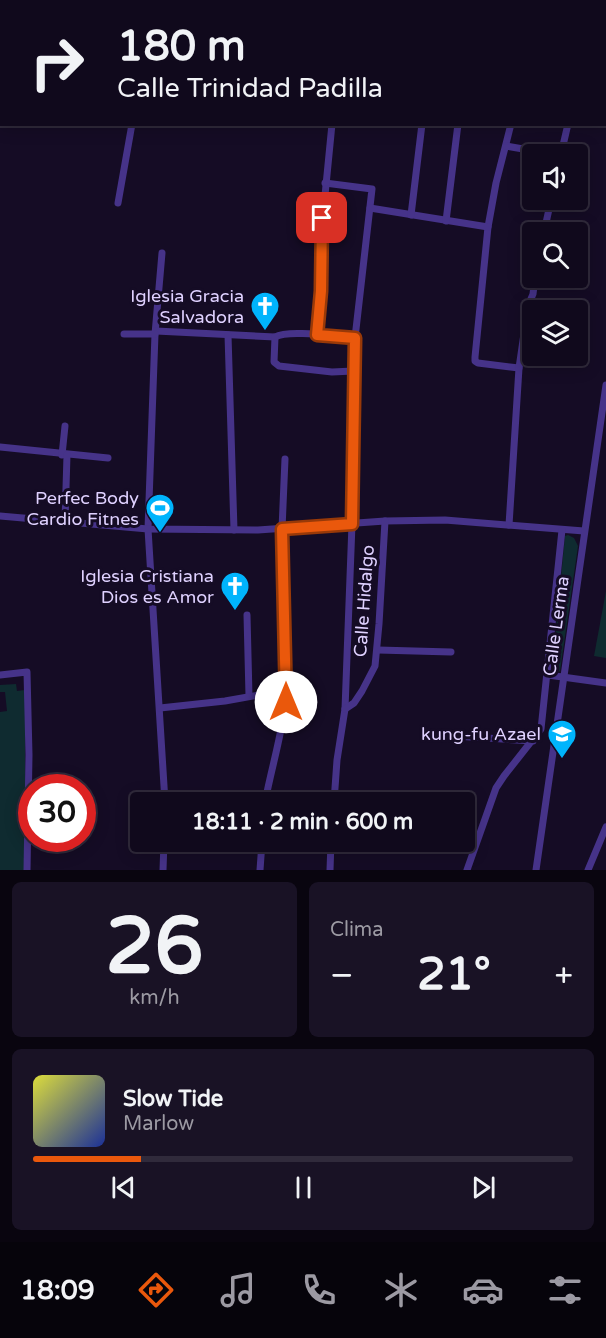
<!DOCTYPE html>
<html lang="es">
<head>
<meta charset="utf-8">
<style>
	body { margin:0; font-family:"Varela Round",sans-serif; background:#191225; color:#f1f3f6; height:100vh; display:flex; flex-direction:column; font-size:22px; white-space:nowrap }
	* { box-sizing:border-box; margin:0 }
	p { font-size:20px; color:#9c9aa3 }
	.icon { flex:none; width:33px; height:33px; fill:none; stroke:currentColor; stroke-width:2; stroke-linecap:round; stroke-linejoin:round }
	.map { position:relative; height:870px; overflow:hidden }
	.details { display:flex; flex-direction:column; gap:12px; padding:12px; background:#09050f; flex:1 }
	.details>* { flex:none }
	.hud { position:absolute; left:0px; top:0px; width:606px; height:126px; box-shadow:0 3px 15px #0003,0 0 0 2px #302a3b; background:#10091c; color:#f1f3f6; overflow:hidden }
	.controls { position:absolute; left:522px; top:144px; display:grid; gap:12px }
	.controls a { display:grid; place-items:center; width:66px; height:66px; border-radius:6px; background:#10091c; box-shadow:0 3px 15px #0003,0 0 0 2px #302a3b; font-size:30px }
	.speed { position:absolute; left:18px; top:774px; display:flex; gap:12px; font-size:30px; font-weight:700; text-align:center }
	.speed>* { display:grid; place-content:center; width:78px; height:78px; border-radius:50%; background:#10091c; box-shadow:0 3px 15px #0003,0 0 0 2px #302a3b; line-height:1 }
	.speed .limit { border:9px solid #d22; background:#fff; color:#111 }
	.pin { position:absolute; display:grid; place-items:center; width:51px; height:51px; color:#fff; margin:-26px; border-radius:12px; box-shadow:0 3px 9px #0006 }
	.me { position:absolute; width:66px; margin:-33px; rotate:0deg; stroke-linejoin:round; filter:drop-shadow(0 0 4px #0008) }
	.turn { display:flex; align-items:center; gap:21px; height:126px; padding:0 18px; font-size:27px }
	.turn .icon { width:78px; height:78px; stroke-width:2.5 }
	.turn b { display:block; font-size:42px; line-height:51px }
	.big { font-size:45px; font-weight:700; line-height:1.1 }
	.details .tile { flex:1; display:flex; flex-direction:column; justify-content:center; gap:9px; min-width:0; padding:0 21px; border-radius:9px; background:#191225 }
	.details .dial { align-items:center; gap:0 }
	.dial b { font-size:78px; line-height:1 }
	.song { display:flex; align-items:center; gap:18px }
	.cover { width:72px; height:72px; border-radius:9px; background:linear-gradient(135deg,hsl(60 70% 55%),hsl(230 70% 35%)) }
	.played { height:6px; border-radius:3px; background:linear-gradient(90deg,#ea580c 20%,#302a3b 20%) }
	.keys { display:flex; justify-content:space-around; direction:ltr }
	.heat { display:flex; justify-content:space-between; align-items:center; font-size:33px; direction:ltr }
	.details .tiles { flex:1; display:grid; gap:12px; grid-template-columns:1fr 1fr }
	.tile:last-child { grid-column:span 2 }
	.trip { position:absolute; left:130px; top:792px; width:345px; height:60px; border-radius:6px; background:#10091c; box-shadow:0 3px 15px #0003,0 0 0 2px #302a3b; font-weight:700; line-height:60px; text-align:center }
	.dock { display:flex; height:96px; justify-content:space-around; align-items:center; background:#06040b; color:#9c9aa3 }
	.dock .icon { width:42px; height:42px }
	.dock .selected { color:#ea580c }
	.dock b { font-size:27px; color:#f1f3f6 }
	.map>svg:first-child { display:block }
</style>
</head>
<body>
<div class="map">
<svg width="606" height="870" viewBox="0 0 606 870">
	<rect width="100%" height="100%" fill="#150c25"/>
	<g fill="#0f2b30">
		<polygon points="568,535 574,538 578,546 560,671 556,673 552,669 565,536"/>
		<polygon points="606,591 606,658 594,656"/>
		<polygon points="16,684 17,691 25,690 25,870 0,870 0,712 7,711 5,692 0,692 0,685"/>
	</g>
	<g fill="none" stroke-linecap="round" stroke-linejoin="round">
		<g stroke="#463389" stroke-width="7">
			<polyline points="37,2 37,0"/>
			<polyline points="280,2 280,0"/>
			<polyline points="604,27 606,27"/>
			<polyline points="0,54 2,54"/>
			<polyline points="511,124 496,183 488,227 475,357 475,361 478,363 519,368"/>
			<polyline points="506,146 552,154"/>
			<polyline points="561,154 568,124"/>
			<polyline points="325,183 372,189 355,338 352,524 345,709 337,760 334,802"/>
			<polyline points="118,203 132,124"/>
			<polyline points="370,208 488,227"/>
			<polyline points="411,215 422,124"/>
			<polyline points="446,221 458,124"/>
			<polyline points="544,232 551,200"/>
			<polyline points="162,253 155,334 148,529 165,802"/>
			<path d="M 156,331 L 275,337 C 289,329 337,337 355,338"/>
			<polyline points="124,334 155,334"/>
			<polyline points="228,335 234,530"/>
			<polyline points="317,335 320,291 321,236 332,124"/>
			<polyline points="275,337 274,362 279,366 332,372 353,371"/>
			<polyline points="0,447 108,458"/>
			<polyline points="62,455 65,426"/>
			<polyline points="0,516 148,529 258,530 385,521 445,520 584,531"/>
			<polyline points="65,521 67,455"/>
			<polyline points="509,525 519,368 528,306 533,294 535,278"/>
			<polyline points="247,615 249,696"/>
			<polyline points="378,650 451,652"/>
			<polyline points="0,675 27,672 29,755 27,870"/>
			<polyline points="548,675 606,683"/>
			<polyline points="160,708 225,701 287,690"/>
			<polyline points="345,709 354,703 362,691 375,666 379,624 385,521"/>
			<polyline points="434,737 439,735 533,741"/>
			<path d="M 265,802 C 272,765 284,728 287,690 L 282,529 L 285,459"/>
			<polyline points="163,870 164,842"/>
			<polyline points="260,870 262,842"/>
			<polyline points="330,870 331,842"/>
			<polyline points="467,870 496,788 504,776 541,729 562,530"/>
			<polyline points="536,870 606,385"/>
			<polyline points="588,870 606,827"/>
		</g>
	</g>
	<g fill="none" stroke-linecap="round" stroke-linejoin="round">
		<g stroke="#983908" stroke-width="15">
			<polyline id="route" points="286,702 282,529 352,524 355,338 317,335 321,291 322,218"/>
		</g>
		<use href="#route" stroke="#ea580c" stroke-width="10"/>
	</g>
	<defs>
		<g id="church-pin" transform="scale(1.5)"><path d="M0 17L-7.5 6A9.5 9.5 0 1 1 7.5 6Z" fill="#00b4fc" stroke="#150c25"/><path d="M-1.2-6h2.4v3.5h3.3v2.4h-3.3V6h-2.4V-.1h-3.3v-2.4h3.3Z" fill="#fff"/></g>
		<g id="stadium-pin" transform="scale(1.5)"><path d="M0 17L-7.5 6A9.5 9.5 0 1 1 7.5 6Z" fill="#00b4fc" stroke="#150c25"/><path d="M0-5a6.5 5 0 1 0 0 10a6.5 5 0 1 0 0-10ZM-3.5-1.8h7v3.6h-7Z" fill="#fff"/></g>
		<g id="school-pin" transform="scale(1.5)"><path d="M0 17L-7.5 6A9.5 9.5 0 1 1 7.5 6Z" fill="#00b4fc" stroke="#150c25"/><path d="M0-5L7-2L0 1L-7-2ZM-4 1L0 2.5L4 1V4Q0 6-4 4Z" fill="#fff"/></g>
	</defs>
	<g fill-rule="evenodd">
		<use href="#church-pin" x="265" y="306"/>
		<use href="#stadium-pin" x="160" y="508"/>
		<use href="#church-pin" x="235" y="586"/>
		<use href="#school-pin" x="562" y="734"/>
	</g>
	<g text-anchor="middle" dominant-baseline="central" stroke-width="6" stroke-linejoin="round" paint-order="stroke">
		<g font-size="18" fill="#dfd1ff" stroke="#150c25" text-anchor="end">
			<text x="244" y="296">Iglesia Gracia<tspan x="244" dy="21">Salvadora</tspan></text>
			<text x="139" y="498">Perfec Body<tspan x="139" dy="21">Cardio Fitnes</tspan></text>
			<text x="214" y="576">Iglesia Cristiana<tspan x="214" dy="21">Dios es Amor</tspan></text>
			<text x="541" y="734">kung-fu Azael</text>
		</g>
		<g font-size="18" fill="#dfd1ff" stroke="#150c25">
			<text transform="translate(364 601) rotate(-86)">Calle Hidalgo</text>
			<text transform="translate(556 626) rotate(-82)">Calle Lerma</text>
		</g>
	</g>
</svg>
<div class="controls">
<a><svg class="icon" aria-label="sound" viewBox="0 0 24 24"><path d="M4 9h4l5-4v14l-5-4H4zM17 9q2 3 0 6"/></svg></a>
<a><svg class="icon" aria-label="search" viewBox="0 0 24 24"><circle cx="10" cy="10" r="6"/><path d="M15 15l6 6"/></svg></a>
<a><svg class="icon" aria-label="layers" viewBox="0 0 24 24"><path d="M12 4l9 5-9 5-9-5zM3 14l9 5 9-5"/></svg></a>
</div>
<div class="speed"><div class="limit">30</div></div>
<div class="pin" style="left:322px;top:218px;background:#d93025"><svg class="icon" aria-label="arrive" viewBox="0 0 24 24"><path d="M6 21V4h12l-3 4 3 4H6"/></svg></div>
<svg class="me" style="left:286px;top:702px" viewBox="-20 -20 40 40"><circle r="19" fill="#fff"/><path d="M0-13L10 11 0 6-10 11z" fill="#ea580c"/></svg>
<div class="trip">18:11 · 2 min · 600 m</div>
<div class="hud">
<div class="turn"><svg class="icon" aria-label="right" viewBox="0 0 24 24"><path d="M7 20v-9h11M14 6l5 5-5 5"/></svg><div><b>180 m</b>Calle Trinidad Padilla</div></div>
</div>
</div>
<section class="details">
<div class="tiles">
<div class="tile dial"><b>26</b><p>km/h</p></div>
<div class="tile"><p>Clima</p>
<div class="heat"><a>−</a><b class="big">21°</b><a>+</a></div>
</div>
<div class="tile">
<div class="song"><i class="cover"></i><div><b>Slow Tide</b><p>Marlow</p></div></div>
<div class="played"></div>
<div class="keys"><svg class="icon" aria-label="previous" viewBox="0 0 24 24"><path d="M18 5L8 12l10 7zM5 5v14"/></svg><svg class="icon" aria-label="pause" viewBox="0 0 24 24"><path d="M8 5v14M16 5v14"/></svg><svg class="icon" aria-label="next" viewBox="0 0 24 24"><path d="M6 5l10 7-10 7zM19 5v14"/></svg></div>
</div>
</div>
</section>
<nav class="dock">
<b>18:09</b>
<svg class="icon selected" aria-label="directions" viewBox="0 0 24 24"><path d="M12 3l9 9-9 9-9-9zM9 14v-3h6M13 9l2 2-2 2"/></svg>
<svg class="icon" aria-label="music" viewBox="0 0 24 24"><path d="M9 18V5l10-2v13"/><circle cx="6" cy="18" r="3"/><circle cx="16" cy="16" r="3"/></svg>
<svg class="icon" aria-label="phone" viewBox="0 0 24 24"><path d="M5 4h4l2 5-3 2q2 4 5 5l2-3 5 2v4C11 20 4 13 5 4z"/></svg>
<svg class="icon" aria-label="climate" viewBox="0 0 24 24"><path d="M12 3v18M4 7l16 10M4 17L20 7"/></svg>
<svg class="icon" aria-label="car" viewBox="0 0 24 24"><path d="M5 17H2v-5l4-1 3-4h7l3 4 3 1v5h-3M9 17h6M6 11h13"/><circle cx="7" cy="17" r="2"/><circle cx="17" cy="17" r="2"/></svg>
<svg class="icon" aria-label="filters" viewBox="0 0 24 24"><path d="M4 7h16M4 17h16"/><circle cx="9" cy="7" r="2"/><circle cx="15" cy="17" r="2"/></svg>
</nav>
</body>
</html>
